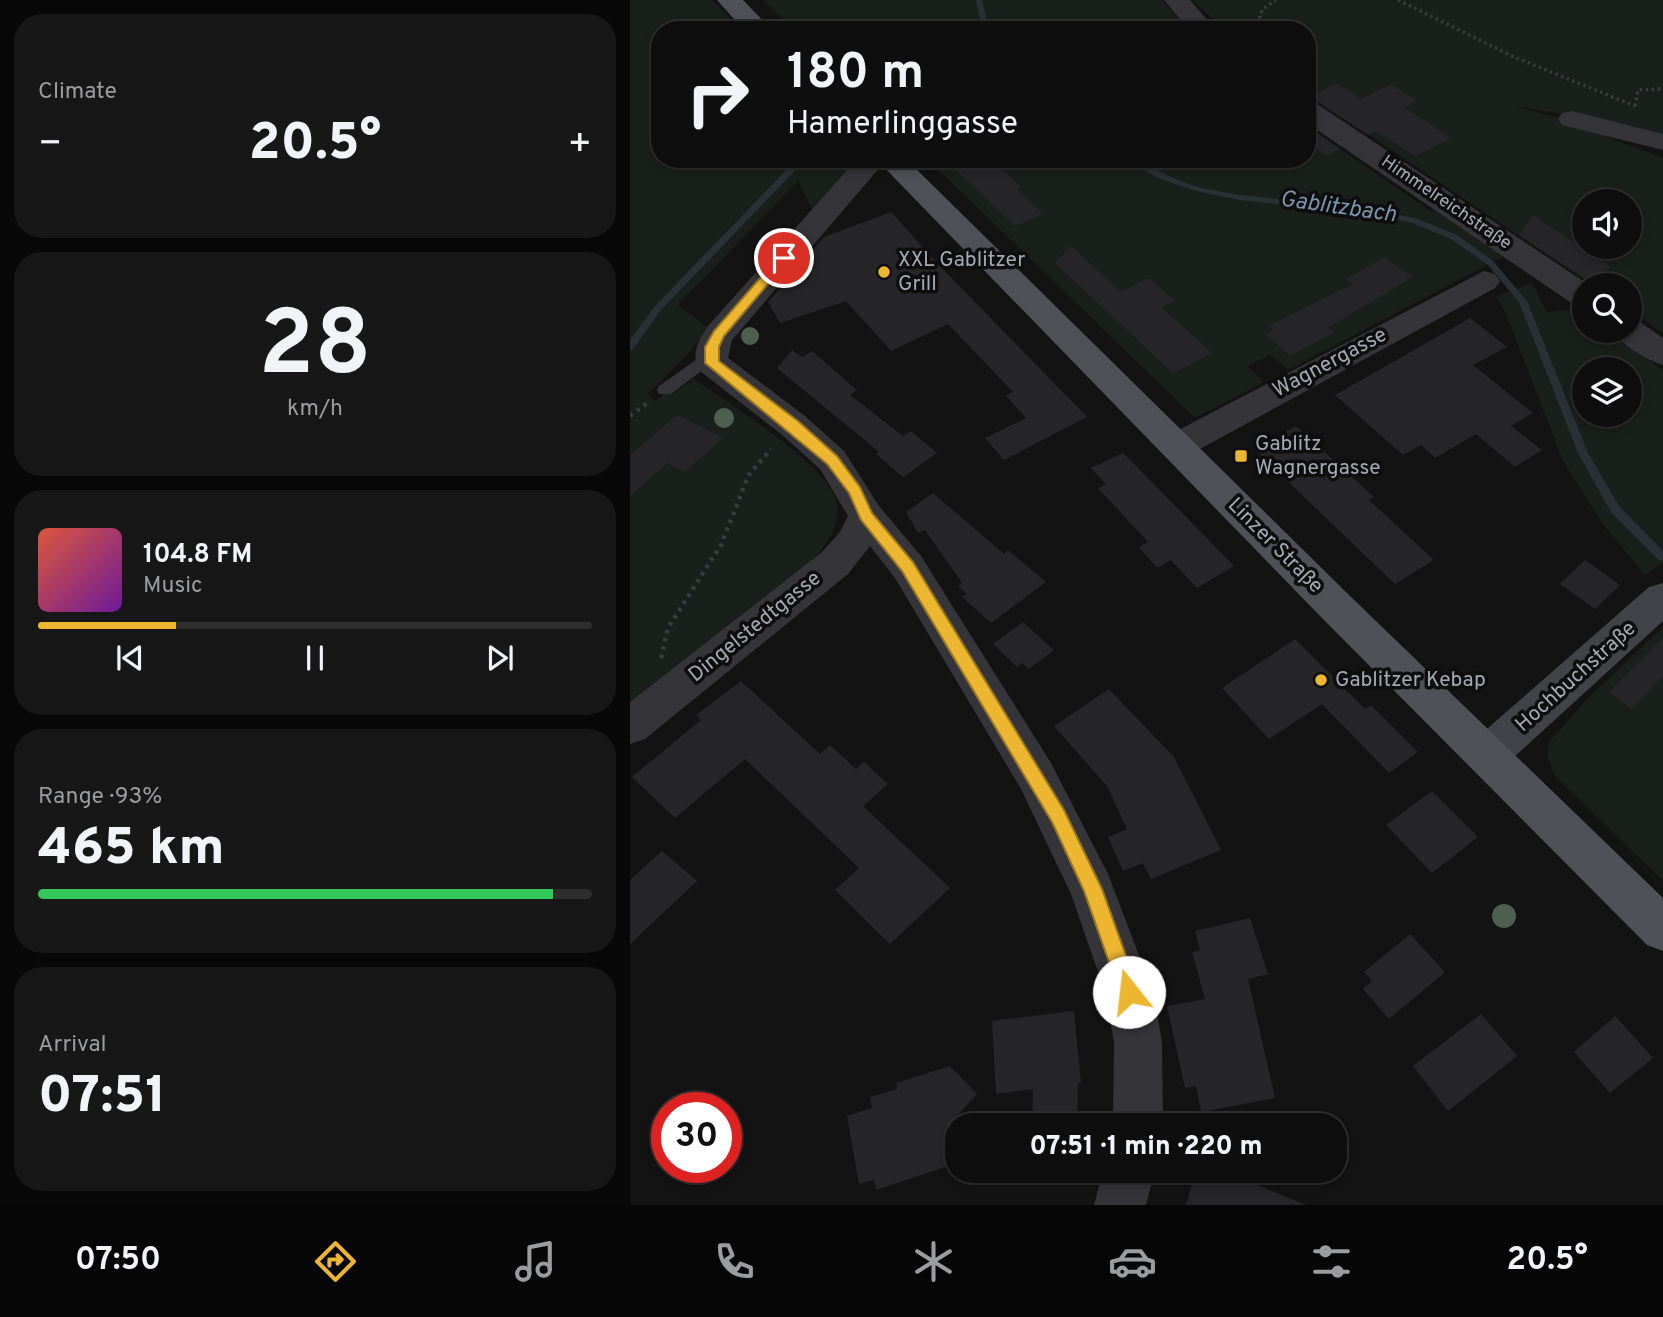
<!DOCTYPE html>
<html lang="en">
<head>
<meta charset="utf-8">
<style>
	body { margin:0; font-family:Overpass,sans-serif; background:#171718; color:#f1f3f6; height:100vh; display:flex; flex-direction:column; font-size:26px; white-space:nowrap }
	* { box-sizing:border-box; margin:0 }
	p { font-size:23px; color:#9b9c9e }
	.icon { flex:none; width:38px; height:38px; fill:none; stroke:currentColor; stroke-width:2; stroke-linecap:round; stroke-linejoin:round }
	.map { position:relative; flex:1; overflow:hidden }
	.side { display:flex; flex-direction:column; gap:14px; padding:14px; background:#080808; width:630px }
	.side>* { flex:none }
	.banner { position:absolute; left:21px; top:21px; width:665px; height:147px; border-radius:28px; box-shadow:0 4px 10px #0003,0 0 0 2px #2e2e2f; background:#0e0e0f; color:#f1f3f6; overflow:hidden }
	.fabs { position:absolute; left:942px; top:189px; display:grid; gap:14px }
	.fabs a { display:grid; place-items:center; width:70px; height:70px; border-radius:50%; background:#0e0e0f; box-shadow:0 4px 10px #0003,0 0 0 2px #2e2e2f; font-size:35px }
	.speed { position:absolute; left:21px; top:1092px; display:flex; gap:14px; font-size:35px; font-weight:700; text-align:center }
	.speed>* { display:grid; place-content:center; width:91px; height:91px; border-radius:50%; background:#0e0e0f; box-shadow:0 4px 10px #0003,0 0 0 2px #2e2e2f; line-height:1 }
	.speed .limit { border:10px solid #d22; background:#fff; color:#111 }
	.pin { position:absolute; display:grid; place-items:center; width:60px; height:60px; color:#fff; margin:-30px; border:4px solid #fff; border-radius:50%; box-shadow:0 2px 7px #0007 }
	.me { position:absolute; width:77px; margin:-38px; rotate:344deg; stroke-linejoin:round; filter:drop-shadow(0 0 5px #0008) }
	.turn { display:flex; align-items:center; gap:24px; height:147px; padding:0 21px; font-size:32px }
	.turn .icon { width:91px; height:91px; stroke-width:2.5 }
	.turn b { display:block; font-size:49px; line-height:60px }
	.big { font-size:52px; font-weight:800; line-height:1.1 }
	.side .card { flex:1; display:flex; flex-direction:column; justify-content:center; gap:10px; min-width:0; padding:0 24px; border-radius:28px; background:#171718 }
	.side .dial { align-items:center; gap:0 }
	.dial b { font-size:91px; line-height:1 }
	.song { display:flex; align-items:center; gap:21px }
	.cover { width:84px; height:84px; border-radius:10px; background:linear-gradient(135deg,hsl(10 70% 55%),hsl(280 70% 35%)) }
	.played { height:7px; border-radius:4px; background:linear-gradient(90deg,#edb631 25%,#2e2e2f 25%) }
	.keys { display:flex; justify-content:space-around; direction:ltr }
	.heat { display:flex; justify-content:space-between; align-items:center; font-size:38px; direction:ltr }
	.charge { height:10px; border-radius:5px; background:linear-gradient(90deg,#34c759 93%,#2e2e2f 0) }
	.trip { position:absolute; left:315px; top:1113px; width:402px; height:70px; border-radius:28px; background:#0e0e0f; box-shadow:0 4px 10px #0003,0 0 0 2px #2e2e2f; font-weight:800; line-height:70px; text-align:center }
	.tabs { display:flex; height:112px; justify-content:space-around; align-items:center; background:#060606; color:#9b9c9e }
	.tabs .icon { width:49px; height:49px }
	.tabs .on { color:#edb631 }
	.tabs b { font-size:32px; color:#f1f3f6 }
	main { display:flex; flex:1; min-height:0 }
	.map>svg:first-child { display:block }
</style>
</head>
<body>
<main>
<section class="side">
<div class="card"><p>Climate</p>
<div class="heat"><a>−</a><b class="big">20.5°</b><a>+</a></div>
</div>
<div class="card dial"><b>28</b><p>km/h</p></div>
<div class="card">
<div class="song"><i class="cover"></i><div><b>104.8 FM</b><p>Music</p></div></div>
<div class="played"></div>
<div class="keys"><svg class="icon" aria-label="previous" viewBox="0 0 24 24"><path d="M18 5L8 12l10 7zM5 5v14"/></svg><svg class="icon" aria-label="pause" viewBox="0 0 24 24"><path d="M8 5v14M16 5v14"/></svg><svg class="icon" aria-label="next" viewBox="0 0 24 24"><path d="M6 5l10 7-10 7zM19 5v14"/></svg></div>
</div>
<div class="card"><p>Range · 93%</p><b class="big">465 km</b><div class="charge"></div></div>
<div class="card"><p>Arrival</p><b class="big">07:51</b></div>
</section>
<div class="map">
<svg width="1033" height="1205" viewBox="0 0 1033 1205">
	<rect width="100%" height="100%" fill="#131314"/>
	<g fill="#191f1a" fill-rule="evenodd">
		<path d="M 0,0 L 82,0 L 112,30 L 30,30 L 30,159 L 225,159 L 221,171 L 182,209 L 168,181 L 48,305 L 79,328 L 58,354 L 18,394 L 25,401 L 38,391 L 41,394 L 64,379 C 96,402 209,470 208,510 C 207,537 184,559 167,578 L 0,707 Z"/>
		<polygon points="133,0 532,0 559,30 164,30"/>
		<path d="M 562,0 L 1033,0 L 1033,137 L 1006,127 L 885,106 L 928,118 L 1033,158 L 1033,333 L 999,310 L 999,285 L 962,285 L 677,93 L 677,30 L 595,30 ZM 954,201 L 999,201 L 999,247 L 954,247 Z"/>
		<polygon points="677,126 802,212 816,209 880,253 658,370 640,355 618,366 634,382 565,418 297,159 677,159"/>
		<path d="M 902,283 L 917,312 L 942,309 L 954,317 L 954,331 L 975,331 L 1033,370 L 1033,563 L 1015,575 L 972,523 L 933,461 L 876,314 L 866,296 ZM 954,369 L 999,369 L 999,415 L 954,415 Z"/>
		<polygon points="1033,627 1033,881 924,775 917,755 919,742 962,694"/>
	</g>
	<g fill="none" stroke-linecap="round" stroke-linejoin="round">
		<g fill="#293137" fill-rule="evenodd">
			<polygon points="346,0 352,0 359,30 352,30"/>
			<polygon points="167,159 176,159 31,310 3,349 0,350 0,340 25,306"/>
			<polygon points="494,159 504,159 543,178 567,187 610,195 743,209 788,219 827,235 863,261 897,301 958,453 989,506 1033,551 1033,561 1029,560 981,512 948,453 889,302 858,265 821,239 782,223 743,214 610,200 566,191 528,178"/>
		</g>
	</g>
	<g fill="#262628">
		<polygon points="706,83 731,99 761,84 787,101 774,107 821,138 785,156 746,131 738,135 688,102 677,99"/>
		<polygon points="677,126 710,149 696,156 677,143"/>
		<polygon points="315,159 361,159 391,187 386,189 413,214 385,226"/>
		<polygon points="261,212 309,265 457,417 374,460 355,438 396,418 376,396 383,392 318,324 261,351 216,301 150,323 138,302 194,237"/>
		<polygon points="903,215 981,267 957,280 889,235"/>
		<polygon points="441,246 491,292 519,278 545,301 531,307 582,353 543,373 425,263"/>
		<polygon points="754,257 783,277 697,328 704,333 660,356 636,334 643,330 639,326 723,284 716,279"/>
		<polygon points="840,318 877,347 843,365 903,413 881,426 912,450 885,467 846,434 805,458 791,445 773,455 705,395"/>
		<polygon points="162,350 172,357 182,351 227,390 220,395 273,436 281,431 307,453 273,477 246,454 249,452 147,368"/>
		<polygon points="47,415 93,438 55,472 37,463 0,496 0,455"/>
		<polygon points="666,426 744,497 739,500 804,560 765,584 624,449"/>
		<polygon points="493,453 510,470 604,566 567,588 541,560 527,568 509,547 518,542 468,488 476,484 461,468"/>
		<polygon points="303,493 374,554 378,550 416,582 361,623 332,597 337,594 328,586 332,583 295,530 288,533 276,512"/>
		<polygon points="955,560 990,585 965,609 930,584"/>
		<polygon points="393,622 424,650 399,669 392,663 387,667 363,644"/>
		<polygon points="1033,638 1033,676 1002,709 979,692"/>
		<polygon points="665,639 735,709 741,705 788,752 759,773 692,704 639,739 592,688"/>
		<polygon points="111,681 190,754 200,745 226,769 234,762 258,784 233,806 320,888 260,944 205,890 229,868 115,759 45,818 2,777 71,720 66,715"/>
		<polygon points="479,689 544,757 591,850 521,879 513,863 493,871 478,837 497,829 477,786 424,726"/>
		<polygon points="802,791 848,837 802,873 756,825"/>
		<polygon points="32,851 67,881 0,944 0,880"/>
		<polygon points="620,918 638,974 618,979 645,1098 571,1112 566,1086 555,1088 537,1006 575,999 562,952 570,950 565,931"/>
		<polygon points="780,934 815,972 759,1019 733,989 742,981 734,972"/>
		<polygon points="444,1011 451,1083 448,1083 447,1125 402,1125 403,1089 366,1094 362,1021"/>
		<polygon points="851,1014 887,1056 818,1111 783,1066"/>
		<polygon points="985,1016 1023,1058 980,1093 944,1052"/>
		<polygon points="320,1066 347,1094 327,1116 327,1163 246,1190 244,1180 229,1184 217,1116 242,1108 240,1097 267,1089 266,1083"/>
		<polygon points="566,1171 593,1171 676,1205 556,1205"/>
	</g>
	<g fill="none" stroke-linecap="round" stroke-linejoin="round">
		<g stroke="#3a3b40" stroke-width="3.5" stroke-dasharray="2.5 3.5" stroke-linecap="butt">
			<polyline points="768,0 884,57 1005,106"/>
			<polyline points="626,30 632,10 646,0"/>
			<polyline points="1005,106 1008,90 1033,89"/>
		</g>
		<g stroke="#3a3b40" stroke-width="4.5" stroke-dasharray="3.5 5" stroke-linecap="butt">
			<polyline points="0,416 17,403"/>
			<polyline points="31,658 38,628 91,545 118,476 141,449"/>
		</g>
		<polygon fill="#343439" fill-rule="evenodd" points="80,350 86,352 88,356 86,360 41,394 29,394 27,390 29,386"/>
		<g fill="#343439" fill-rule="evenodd">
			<polygon points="534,0 560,0 586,30 559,30"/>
			<polygon points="677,102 687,104 959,285 954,285 954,307 943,304 677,123"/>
			<polygon points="942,111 1033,134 1033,150 932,125 928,119 932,113"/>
			<path d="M 227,159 L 257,159 L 102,340 L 98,358 L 175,416 L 214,451 L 249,506 L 291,556 L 421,763 L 478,874 L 523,992 L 532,1042 L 533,1125 L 483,1125 L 484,1042 L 475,992 L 441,894 L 391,789 L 265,578 L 240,546 L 218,574 L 15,739 L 0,744 L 0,702 L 192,552 L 210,532 L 218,516 L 190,469 L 151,434 L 70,371 C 60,354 68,341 78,326 Z"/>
			<polygon points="854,271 865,274 870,281 865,288 559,455 547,459 535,455 530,446 535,437"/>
			<path d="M 999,319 L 1010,322 L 1033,338 L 1033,365 C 1016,360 993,346 983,331 L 999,331 Z"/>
			<polygon points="473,1171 525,1171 516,1205 464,1205"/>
		</g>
		<polygon fill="#424349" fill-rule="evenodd" points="1033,583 1033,621 872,768 857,774 842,768 836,755 842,742 1019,587"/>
		<g fill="#505158" fill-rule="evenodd">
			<polygon points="87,0 113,0 142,30 114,30"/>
			<polygon points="246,159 276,159 719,595 1033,898 1033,951 1017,945 691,617"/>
		</g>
	</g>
	<g fill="#4d604f">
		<circle cx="120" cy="336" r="9"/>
		<circle cx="94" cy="418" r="10"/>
		<circle cx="874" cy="916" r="12"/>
	</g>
	<polygon fill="#edb631" stroke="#9a7620" stroke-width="2" points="150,255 160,258 94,336 89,347 89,361 168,421 207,456 230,487 242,513 283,562 434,810 472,889 509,992 506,999 499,1002 492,999 454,891 422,822 272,571 231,520 219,493 197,464 75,363 75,347 84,331"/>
	<g fill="#edb631" stroke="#0e0e0f" stroke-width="2.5">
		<circle cx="254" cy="272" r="7"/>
		<rect x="604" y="449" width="14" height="14" rx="3.5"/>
		<circle cx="691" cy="680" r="7"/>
	</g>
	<g text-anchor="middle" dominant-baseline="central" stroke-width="7" stroke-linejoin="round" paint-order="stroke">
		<g font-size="18" fill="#a4a9b4" stroke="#0e0e0f">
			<text transform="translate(816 203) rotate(34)">Himmelreichstraße</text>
		</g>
		<g font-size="21" fill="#a4a9b4" stroke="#0e0e0f" text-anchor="start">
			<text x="268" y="260">XXL Gablitzer<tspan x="268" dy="24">Grill</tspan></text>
			<text x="625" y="444">Gablitz<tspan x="625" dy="24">Wagnergasse</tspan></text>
			<text x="705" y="680">Gablitzer Kebap</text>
		</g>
		<g font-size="21" fill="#a4a9b4" stroke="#0e0e0f">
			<text transform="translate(700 363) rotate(-28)">Wagnergasse</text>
			<text transform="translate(645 546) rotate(45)">Linzer Straße</text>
			<text transform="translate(125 627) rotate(-39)">Dingelstedtgasse</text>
			<text transform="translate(946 677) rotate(-42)">Hochbuchstraße</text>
		</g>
		<g font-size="23" font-style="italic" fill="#7c95af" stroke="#0e0e0f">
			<text transform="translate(708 208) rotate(8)">Gablitzbach</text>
		</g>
	</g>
</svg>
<div class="fabs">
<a><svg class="icon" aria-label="sound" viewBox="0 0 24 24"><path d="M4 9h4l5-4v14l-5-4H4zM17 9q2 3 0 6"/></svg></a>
<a><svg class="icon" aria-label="search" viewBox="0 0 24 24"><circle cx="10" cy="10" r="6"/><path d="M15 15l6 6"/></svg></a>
<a><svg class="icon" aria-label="layers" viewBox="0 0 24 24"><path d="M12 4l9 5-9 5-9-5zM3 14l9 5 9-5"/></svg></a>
</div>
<div class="speed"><div class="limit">30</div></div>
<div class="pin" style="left:154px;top:258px;background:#d93025"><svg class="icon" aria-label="arrive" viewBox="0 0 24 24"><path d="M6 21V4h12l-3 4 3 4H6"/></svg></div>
<svg class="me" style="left:499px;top:992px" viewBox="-20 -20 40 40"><circle r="19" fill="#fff"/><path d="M0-13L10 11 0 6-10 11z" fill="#edb631"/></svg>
<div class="trip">07:51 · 1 min · 220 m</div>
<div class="banner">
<div class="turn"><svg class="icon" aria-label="right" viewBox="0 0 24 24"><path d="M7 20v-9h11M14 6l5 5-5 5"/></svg><div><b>180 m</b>Hamerlinggasse</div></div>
</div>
</div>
</main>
<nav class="tabs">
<b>07:50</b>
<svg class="icon on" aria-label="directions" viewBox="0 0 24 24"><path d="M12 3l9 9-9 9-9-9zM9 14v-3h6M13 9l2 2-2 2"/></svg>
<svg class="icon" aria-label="music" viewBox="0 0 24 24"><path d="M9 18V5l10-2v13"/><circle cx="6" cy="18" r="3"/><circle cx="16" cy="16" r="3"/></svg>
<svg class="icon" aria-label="phone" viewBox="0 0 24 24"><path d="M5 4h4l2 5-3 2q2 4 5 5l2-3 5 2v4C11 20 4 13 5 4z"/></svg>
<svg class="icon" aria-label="climate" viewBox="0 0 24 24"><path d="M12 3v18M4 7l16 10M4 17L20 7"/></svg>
<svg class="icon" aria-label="car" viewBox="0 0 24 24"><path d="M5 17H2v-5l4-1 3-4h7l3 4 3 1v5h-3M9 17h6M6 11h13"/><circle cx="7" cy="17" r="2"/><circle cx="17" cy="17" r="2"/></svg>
<svg class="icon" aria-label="filters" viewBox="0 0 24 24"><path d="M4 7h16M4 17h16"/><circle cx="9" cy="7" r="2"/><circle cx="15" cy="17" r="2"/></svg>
<b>20.5°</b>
</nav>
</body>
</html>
